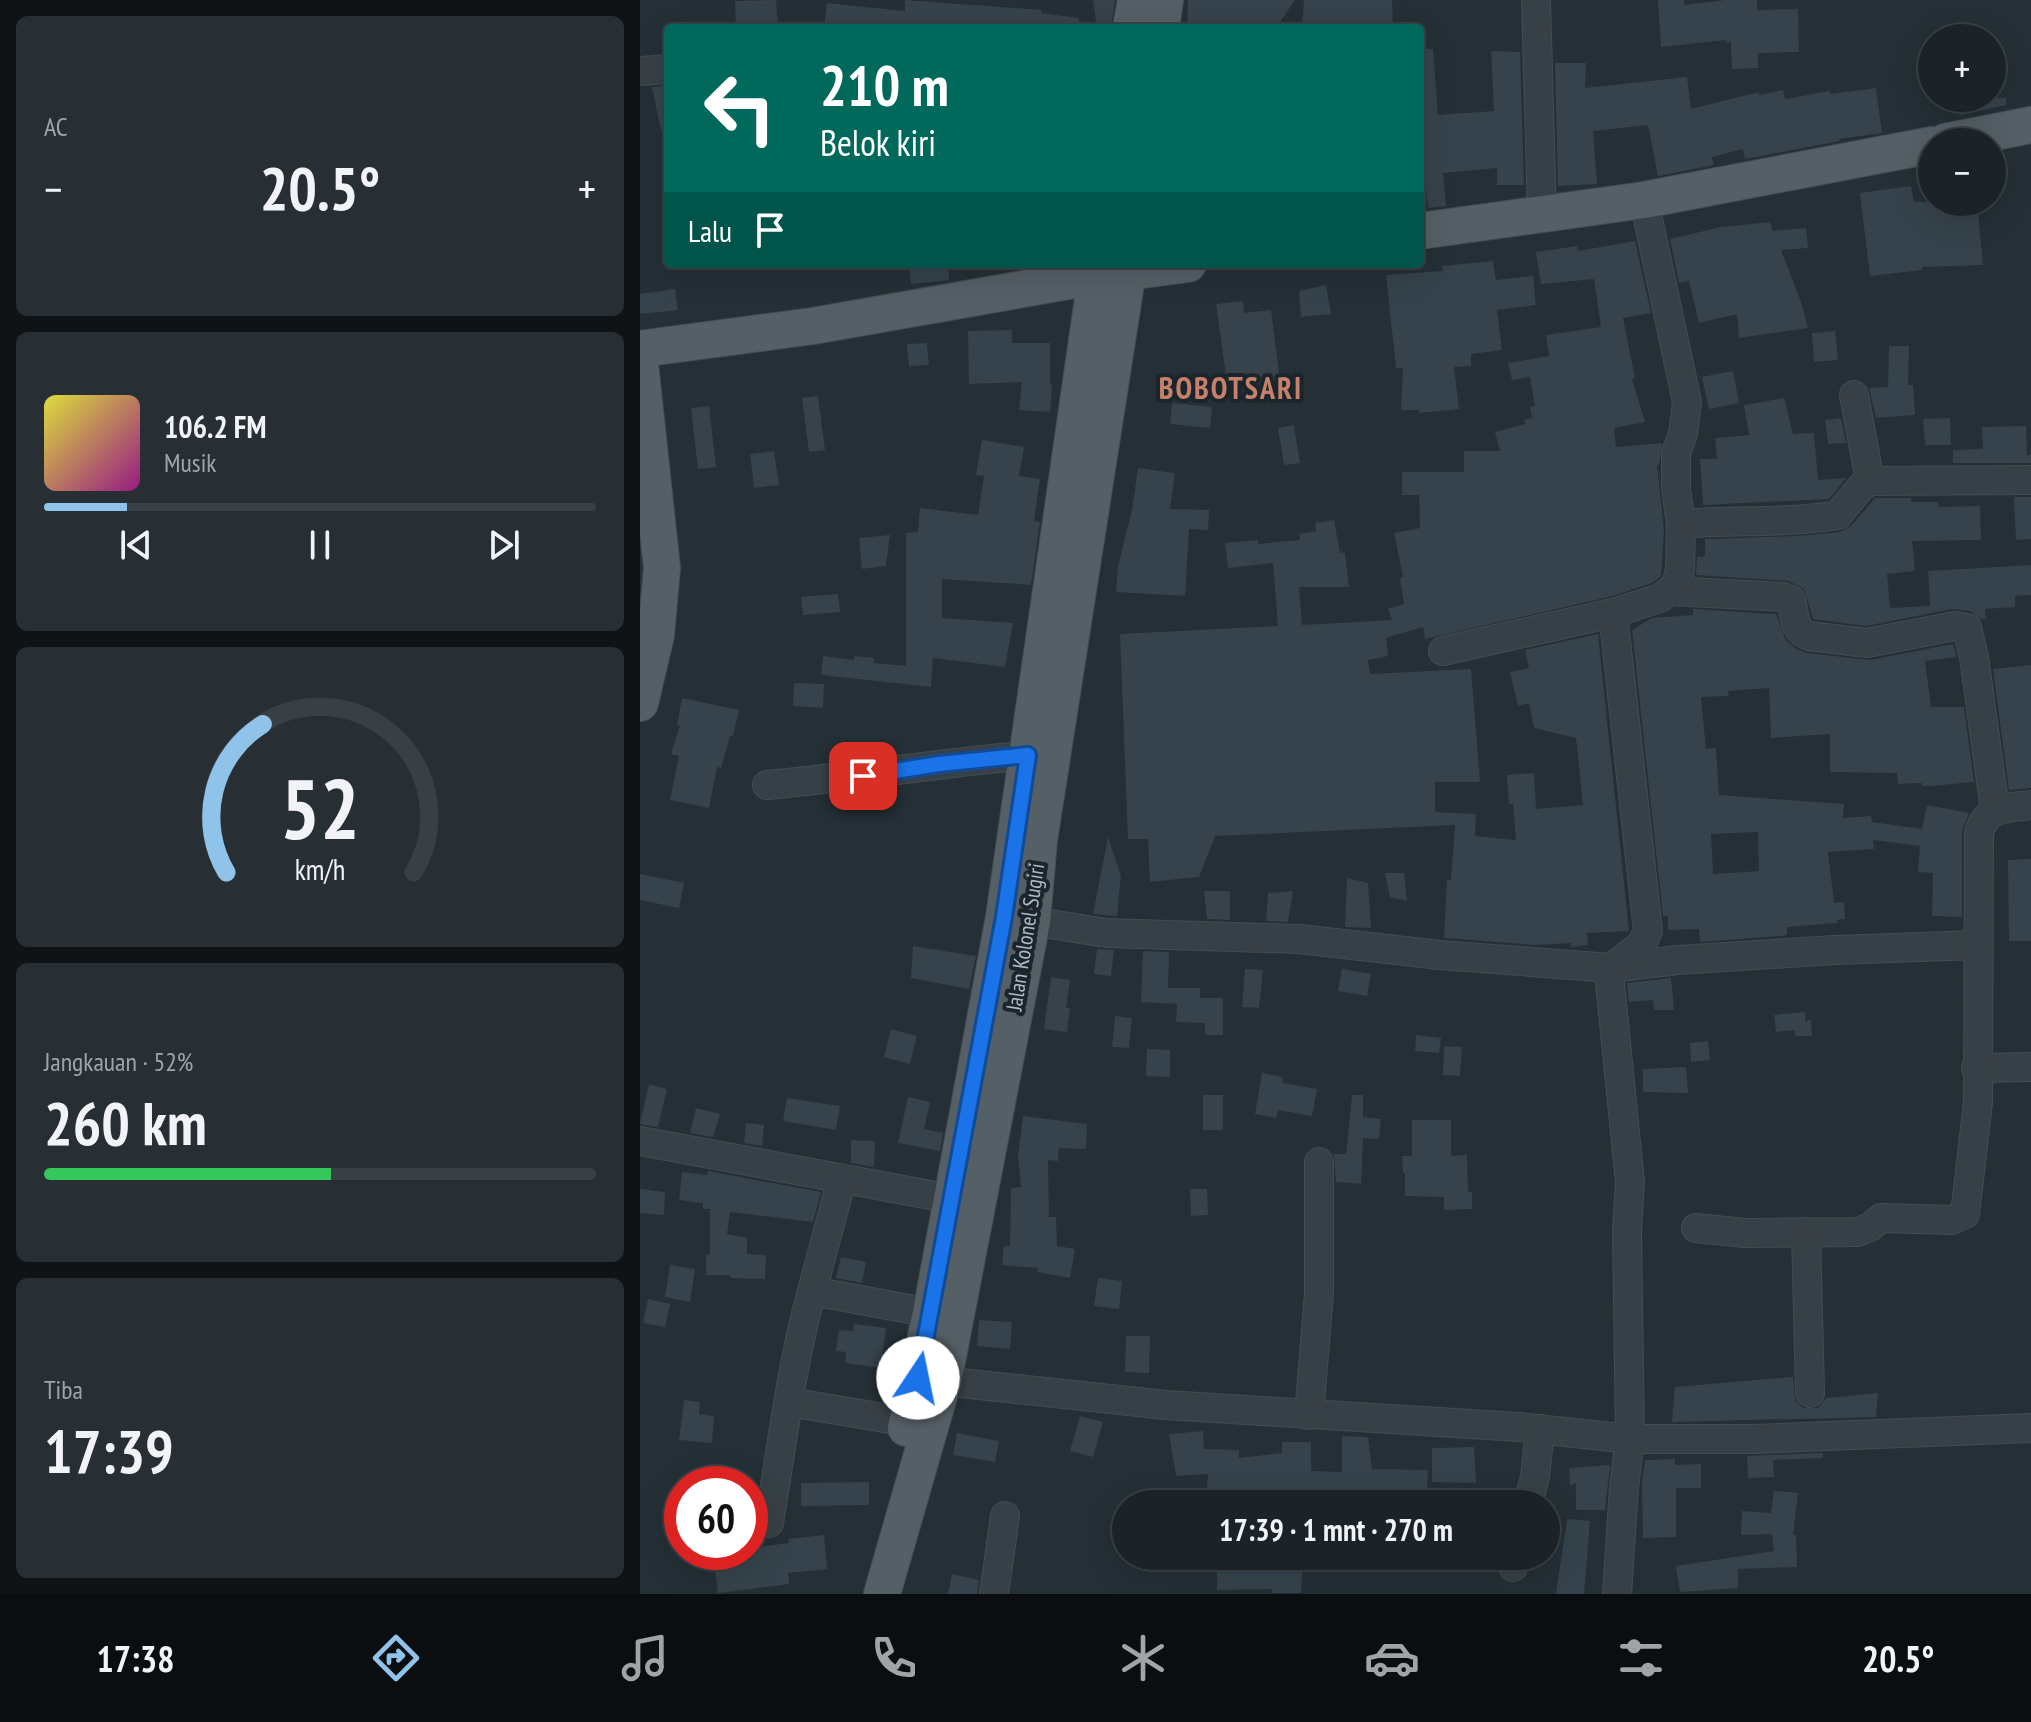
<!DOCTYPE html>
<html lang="id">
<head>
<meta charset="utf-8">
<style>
	body { margin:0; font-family:"PT Sans Narrow",sans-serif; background:#282f34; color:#f1f3f6; height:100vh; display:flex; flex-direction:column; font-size:30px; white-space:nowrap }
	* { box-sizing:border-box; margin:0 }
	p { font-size:26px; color:#a0a4a8 }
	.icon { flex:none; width:44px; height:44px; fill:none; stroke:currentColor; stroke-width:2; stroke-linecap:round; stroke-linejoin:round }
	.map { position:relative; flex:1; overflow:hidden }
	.side { display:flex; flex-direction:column; gap:16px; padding:16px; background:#0f1316; width:640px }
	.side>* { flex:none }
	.guide { position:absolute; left:24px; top:24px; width:760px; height:244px; border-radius:8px; box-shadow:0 8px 32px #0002,0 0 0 2px #394045; background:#00695c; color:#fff; overflow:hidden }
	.controls { position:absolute; left:1278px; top:24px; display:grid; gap:16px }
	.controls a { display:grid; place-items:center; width:88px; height:88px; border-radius:50%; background:#1b2328; box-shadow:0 8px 32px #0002,0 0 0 2px #394045; font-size:40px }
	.speed { position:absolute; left:24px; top:1466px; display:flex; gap:16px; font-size:40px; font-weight:700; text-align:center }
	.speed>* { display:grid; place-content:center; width:104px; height:104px; border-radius:50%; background:#1b2328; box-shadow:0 8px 32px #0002,0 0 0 2px #394045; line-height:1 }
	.speed .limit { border:12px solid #d22; background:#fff; color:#111 }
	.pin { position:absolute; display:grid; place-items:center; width:68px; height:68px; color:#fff; margin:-34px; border-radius:16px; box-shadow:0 4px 12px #0006 }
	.me { position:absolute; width:88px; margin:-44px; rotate:11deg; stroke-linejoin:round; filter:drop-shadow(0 0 6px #0008) }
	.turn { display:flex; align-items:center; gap:28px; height:168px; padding:0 24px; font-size:36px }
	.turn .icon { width:104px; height:104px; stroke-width:2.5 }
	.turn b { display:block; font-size:56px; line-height:68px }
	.then { display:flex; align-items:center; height:76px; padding:0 24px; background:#0003; gap:16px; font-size:30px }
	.big { font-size:60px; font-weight:600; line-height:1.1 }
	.side .widget { flex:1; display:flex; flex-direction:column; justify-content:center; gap:12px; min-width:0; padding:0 28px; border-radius:12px; background:#282f34 }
	.side .dial { align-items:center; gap:0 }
	.dial svg { height:208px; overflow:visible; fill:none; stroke:#394045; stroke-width:7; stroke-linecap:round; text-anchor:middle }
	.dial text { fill:#f1f3f6; stroke:none }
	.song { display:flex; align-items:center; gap:24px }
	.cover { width:96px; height:96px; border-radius:12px; background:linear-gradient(135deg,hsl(60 70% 55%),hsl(310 70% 35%)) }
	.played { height:8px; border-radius:4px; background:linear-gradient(90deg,#90c3e9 15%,#394045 15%) }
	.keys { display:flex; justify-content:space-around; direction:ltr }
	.heat { display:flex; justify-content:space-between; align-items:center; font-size:44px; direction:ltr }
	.charge { height:12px; border-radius:6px; background:linear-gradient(90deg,#34c759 52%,#394045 0) }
	.trip { position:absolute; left:472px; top:1490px; width:448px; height:80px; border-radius:40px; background:#1b2328; box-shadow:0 8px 32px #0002,0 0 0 2px #394045; font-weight:600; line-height:80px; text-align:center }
	.menu { display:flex; height:128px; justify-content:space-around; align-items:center; background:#0b0e10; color:#a0a4a8 }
	.menu .icon { width:56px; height:56px }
	.menu .selected { color:#90c3e9 }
	.menu b { font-size:36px; color:#f1f3f6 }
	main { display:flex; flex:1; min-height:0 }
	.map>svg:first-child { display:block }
</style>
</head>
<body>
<main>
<section class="side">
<div class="widget"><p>AC</p>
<div class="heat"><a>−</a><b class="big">20.5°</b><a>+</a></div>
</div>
<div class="widget">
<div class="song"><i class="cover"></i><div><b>106.2 FM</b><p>Musik</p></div></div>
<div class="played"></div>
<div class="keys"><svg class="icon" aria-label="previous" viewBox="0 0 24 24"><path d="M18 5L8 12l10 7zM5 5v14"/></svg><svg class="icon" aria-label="pause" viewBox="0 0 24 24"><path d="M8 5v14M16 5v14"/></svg><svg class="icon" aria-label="next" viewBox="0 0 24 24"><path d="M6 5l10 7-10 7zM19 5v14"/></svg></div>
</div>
<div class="widget dial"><svg viewBox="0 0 100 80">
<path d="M14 69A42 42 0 1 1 86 69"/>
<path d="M14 69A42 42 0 0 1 28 12" stroke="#90c3e9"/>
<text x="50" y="56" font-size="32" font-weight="700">52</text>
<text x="50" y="72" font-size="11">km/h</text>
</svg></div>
<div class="widget"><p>Jangkauan · 52%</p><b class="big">260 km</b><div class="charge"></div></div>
<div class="widget"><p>Tiba</p><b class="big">17:39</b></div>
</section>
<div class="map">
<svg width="1391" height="1594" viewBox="0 0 1391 1594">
	<rect width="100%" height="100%" fill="#242f36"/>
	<g fill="#36434c" fill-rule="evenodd">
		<polygon points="136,0 138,28 96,28 95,1"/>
		<polygon points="265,0 402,10 401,13 439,18 439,28 184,28 187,3 265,11"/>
		<polygon points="453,0 475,0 471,28 457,28"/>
		<polygon points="548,0 655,0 636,28 615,25 616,28 547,28"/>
		<polygon points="664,0 752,0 753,28 662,28"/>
		<polygon points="1018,0 1044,0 1044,5 1085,0 1117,0 1117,10 1158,9 1159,52 1118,53 1118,68 1092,69 1091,42 1086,43 1086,40 1021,47"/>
		<polygon points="780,49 793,49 798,115 854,111 851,51 880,52 884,185 857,185 857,168 803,173 806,206 788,208 780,129"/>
		<polygon points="915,63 946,63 945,88 1047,77 1051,109 1119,92 1119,95 1143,90 1145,99 1190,91 1190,94 1236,88 1242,133 1199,139 1200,141 1105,159 1103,149 1072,157 1074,165 1018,176 1008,125 953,131 957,184 918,186"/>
		<polygon points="28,86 28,129 21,130 12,87"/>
		<polygon points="1317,98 1366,98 1366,105 1320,115"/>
		<polygon points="1271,186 1274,202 1337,202 1343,265 1282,267 1282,270 1230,276 1220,193"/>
		<polygon points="1130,222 1133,231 1166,228 1168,248 1141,250 1161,302 1168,328 1099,338 1097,314 1059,323 1049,281 1039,283 1030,239 1081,227"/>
		<polygon points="995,241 1011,313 983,318 995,378 992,379 1005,422 974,428 976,447 1022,443 1019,465 1017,465 1024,529 1021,576 1012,583 969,597 794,637 785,639 783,627 746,638 748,656 728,660 730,674 831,669 840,782 795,782 795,812 836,814 835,836 876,840 873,804 869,804 867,775 894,773 896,809 943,805 936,738 894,728 889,703 878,706 870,672 889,668 885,650 958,634 989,931 947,933 948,945 931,947 931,943 895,945 804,938 807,880 811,880 815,825 575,836 559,877 510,882 508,839 488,839 480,634 638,626 633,563 588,568 585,543 618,540 618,544 660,540 659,534 676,531 675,523 694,520 700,553 705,552 709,587 659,587 662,625 752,620 748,609 764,604 760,578 763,577 754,533 780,528 779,495 762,495 762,472 824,472 824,451 860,451 855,432 885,424 884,420 892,418 890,407 895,406 890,377 872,380 868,363 909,356 906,335 961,327 954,279 901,284 896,252 937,246 938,251"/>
		<polygon points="853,261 856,280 893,276 896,305 857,310 862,350 831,354 831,366 814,367 819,409 779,413 779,410 761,410 763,368 756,368 746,275 803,271 802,266"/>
		<polygon points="269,264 308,264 309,280 271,284"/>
		<polygon points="686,285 691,314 661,317 659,291"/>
		<polygon points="35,289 38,310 0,314 0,294"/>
		<polygon points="603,301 604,313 631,310 640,381 619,386 617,377 587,383 576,304"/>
		<polygon points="372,330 372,343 410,343 410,383 412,384 410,412 379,410 382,382 329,384 328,331"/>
		<polygon points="1195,331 1198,360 1174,362 1172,333"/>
		<polygon points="287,343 289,365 269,366 267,344"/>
		<polygon points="1249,346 1269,346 1268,385 1273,385 1275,415 1236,418 1229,388 1248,387"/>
		<polygon points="1093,371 1099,403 1069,409 1062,377"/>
		<polygon points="178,396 185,450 169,452 162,398"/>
		<polygon points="1144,398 1153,434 1174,433 1178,480 1206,478 1189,499 1063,505 1060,459 1077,459 1075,438 1109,435 1104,405"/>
		<polygon points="532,403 572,407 570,428 530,424"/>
		<polygon points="69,406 76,467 58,469 51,408"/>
		<polygon points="1201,418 1206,443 1188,444 1185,420"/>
		<polygon points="1310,418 1311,445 1285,445 1283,419"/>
		<polygon points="654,425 660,463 644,465 638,428"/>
		<polygon points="1386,426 1387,455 1391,455 1391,463 1313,463 1313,450 1343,449 1342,427"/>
		<polygon points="342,440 384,447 379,476 400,479 394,521 400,522 391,585 302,579 302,618 373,623 365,667 293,658 291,687 181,675 183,656 214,660 214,656 234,658 234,663 266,666 266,533 278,532 280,508 338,515 344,476 336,475"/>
		<polygon points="134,451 139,485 114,488 110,454"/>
		<polygon points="498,468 535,473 530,509 569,510 568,530 549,529 545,596 476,592 478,566 492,510"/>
		<polygon points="1374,497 1391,497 1391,539 1376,540"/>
		<polygon points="1235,498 1271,498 1271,502 1298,502 1298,507 1340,506 1341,540 1272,541 1275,571 1247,574 1250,608 1290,606 1288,571 1391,565 1391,595 1375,596 1375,607 1345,609 1346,619 1341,619 1330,611 1312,609 1226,626 1173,619 1164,589 1149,581 1056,575 1057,557 1065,556 1065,539 1159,536 1200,532 1211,526"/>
		<polygon points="250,535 246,566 222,569 219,538"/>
		<polygon points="198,594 200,612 163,615 161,597"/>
		<path d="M 1053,609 L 1136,614 L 1146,640 L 1156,649 L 1167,653 L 1230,660 L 1313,644 L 1317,657 L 1285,661 L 1291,707 L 1324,707 L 1334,782 L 1292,786 L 1282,786 L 1282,783 L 1258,784 L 1257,773 L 1190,772 L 1190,734 L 1131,738 L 1129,688 L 1088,691 L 1089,696 L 1061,697 L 1066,749 L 1076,748 L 1079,795 L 1204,804 L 1203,818 L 1231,816 L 1232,822 L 1282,829 L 1287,805 L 1329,813 L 1322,832 L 1322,917 L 1292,916 L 1293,873 L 1278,872 L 1280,846 L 1233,840 L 1234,849 L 1188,852 L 1194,903 L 1204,902 L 1205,919 L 1197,920 L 1197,923 L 1147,927 L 1147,935 L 1141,936 L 1060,942 L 1059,929 L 1028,930 L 1028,916 L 1023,916 L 992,630 L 1012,618 L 1053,615 ZM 1118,832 L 1119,871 L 1073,874 L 1071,834 Z"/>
		<polygon points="1391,665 1391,788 1369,790 1353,669"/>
		<polygon points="154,683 184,684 183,708 153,706"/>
		<polygon points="42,698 99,710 93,736 90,736 81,768 77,767 69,808 30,800 39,756 31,754 40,725 37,725"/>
		<polygon points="468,837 481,876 477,916 453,914"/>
		<polygon points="1391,859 1391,941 1369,941 1368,860"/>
		<polygon points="745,873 764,873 767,901 750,897"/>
		<polygon points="0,874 44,883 39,908 0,900"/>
		<polygon points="707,878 728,883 731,928 705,927"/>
		<polygon points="564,891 590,891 590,920 567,919"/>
		<polygon points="653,891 648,922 626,921 628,893"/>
		<polygon points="273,946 336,956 329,989 271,978"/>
		<polygon points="457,949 474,950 471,976 454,974"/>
		<polygon points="503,951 529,952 528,988 560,988 560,998 583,998 583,1035 565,1035 565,1023 536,1022 537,1004 501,1002"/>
		<polygon points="605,969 623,970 619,1008 602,1007"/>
		<polygon points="702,969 731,974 727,996 698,991"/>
		<polygon points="411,977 430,980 426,1008 430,1008 427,1032 404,1029"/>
		<polygon points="1031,978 1034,1010 1014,1010 1013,1000 989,1002 987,983"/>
		<polygon points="1165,1012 1165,1021 1171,1020 1172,1036 1155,1036 1155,1030 1136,1032 1134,1015"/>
		<polygon points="475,1016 492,1018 489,1048 472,1047"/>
		<polygon points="251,1029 277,1036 270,1064 244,1057"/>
		<polygon points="776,1035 801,1038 799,1053 775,1051"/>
		<polygon points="1068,1041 1070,1060 1051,1062 1050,1043"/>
		<polygon points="804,1046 822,1047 820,1076 803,1075"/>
		<polygon points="507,1049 530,1050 530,1077 506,1076"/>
		<polygon points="1046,1067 1048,1093 1003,1092 1003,1069"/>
		<polygon points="622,1073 643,1077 642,1083 677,1089 672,1116 638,1110 636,1118 615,1114"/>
		<polygon points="9,1084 27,1089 18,1127 0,1124"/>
		<rect x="563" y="1095" width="20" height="35"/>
		<polygon points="712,1095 723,1095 723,1117 741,1119 739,1139 723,1138 721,1184 696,1182 694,1154 706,1154"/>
		<polygon points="268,1097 290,1102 284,1129 303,1133 300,1151 258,1143"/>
		<polygon points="147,1098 200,1106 196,1130 143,1121"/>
		<polygon points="56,1108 80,1114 73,1137 50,1133"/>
		<polygon points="383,1116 447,1124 446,1149 419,1148 418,1161 408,1160 409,1217 416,1217 417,1246 435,1249 430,1278 397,1272 398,1268 362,1265 364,1246 370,1246 371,1188 381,1187 378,1156"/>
		<polygon points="772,1120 811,1120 811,1156 827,1155 828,1192 832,1192 832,1209 804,1210 804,1197 765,1196 765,1173 763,1173 762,1156 772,1156"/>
		<polygon points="106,1123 124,1125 122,1146 104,1143"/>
		<polygon points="211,1140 235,1141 234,1167 211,1163"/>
		<polygon points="68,1171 181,1192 173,1222 90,1212 87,1234 107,1238 107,1254 126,1255 125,1279 90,1278 90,1275 66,1275 66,1255 70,1254 70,1209 63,1209 63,1203 39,1200 42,1172 67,1175"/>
		<polygon points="0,1189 25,1192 24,1215 0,1213"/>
		<polygon points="550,1189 567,1189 568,1215 551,1216"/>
		<polygon points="201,1257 226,1262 222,1283 196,1278"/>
		<polygon points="30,1265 55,1269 50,1302 25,1297"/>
		<polygon points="458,1278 482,1281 479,1309 454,1306"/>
		<polygon points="8,1299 30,1304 25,1327 3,1323"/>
		<polygon points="339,1320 372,1322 370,1349 337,1346"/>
		<polygon points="214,1324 246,1328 241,1368 205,1363 206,1352 196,1351 199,1330 213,1331"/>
		<polygon points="486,1336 510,1336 509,1373 485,1372"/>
		<polygon points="1153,1377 1155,1401 1163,1408 1178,1408 1186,1398 1238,1393 1236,1417 1032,1422 1035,1387"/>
		<polygon points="44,1400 60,1402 59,1414 74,1416 72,1443 39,1440"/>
		<polygon points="440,1416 463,1422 453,1457 430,1451"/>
		<polygon points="563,1431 564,1449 599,1450 599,1458 642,1453 642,1442 671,1442 671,1471 702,1472 702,1436 728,1437 732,1469 788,1470 786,1504 705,1504 706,1498 674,1497 675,1491 634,1489 634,1504 566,1504 568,1474 536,1476 529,1434"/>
		<polygon points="317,1433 359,1441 355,1462 313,1455"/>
		<polygon points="834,1447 836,1483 792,1482 792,1448"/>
		<polygon points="1183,1453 1183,1458 1133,1460 1134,1477 1108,1478 1107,1456"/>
		<polygon points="1035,1459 1035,1465 1061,1464 1061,1488 1036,1488 1036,1537 1003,1538 1002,1483 1005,1460"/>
		<polygon points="970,1465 965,1510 936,1510 936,1483 930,1485 929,1468"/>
		<polygon points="229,1482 229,1505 161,1506 161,1483"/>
		<polygon points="1134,1491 1158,1493 1153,1535 1156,1535 1157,1567 1098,1569 1098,1588 1040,1592 1036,1566 1134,1551 1132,1534 1101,1535 1102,1511 1131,1513"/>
		<polygon points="927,1519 950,1521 944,1594 916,1594"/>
		<polygon points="184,1535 187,1569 148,1573 149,1584 78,1593 73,1552 110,1552 110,1548 149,1543 148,1539"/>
		<polygon points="577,1556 663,1556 661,1593 632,1593 632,1589 577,1590"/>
		<polygon points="312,1574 339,1580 337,1594 308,1594"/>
	</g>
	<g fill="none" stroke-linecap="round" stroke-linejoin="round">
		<g stroke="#434c53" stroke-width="30">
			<g id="minor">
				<polyline points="896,0 902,216"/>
				<polyline points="0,71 28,69"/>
				<polyline points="1214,395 1230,481"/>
				<path d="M 1041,524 C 1093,519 1145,524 1198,515 L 1221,487 L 1230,481 L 1391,480"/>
				<path d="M 1030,591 L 1143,597 L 1151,600 C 1155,614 1153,631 1169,636 L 1227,643 L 1315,626 L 1327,628 L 1334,657 L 1355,810"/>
				<polyline points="803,651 973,613"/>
				<path d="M 127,785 C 214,777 301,763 388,755"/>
				<polyline points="373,918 466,933 659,939 800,955 971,968 1038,960 1195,950 1337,945"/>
				<polyline points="1336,1068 1391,1067"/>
				<polyline points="0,1141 312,1199"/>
				<path d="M 1056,1228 L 1105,1233 L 1218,1232 L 1230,1227 L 1241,1218 L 1312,1220 L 1325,1214 L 1338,1102 L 1339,833 C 1346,806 1368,808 1391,805"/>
				<polyline points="1166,1232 1170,1393"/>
				<polyline points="172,1291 202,1179"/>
				<polyline points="283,1379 526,1405 879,1427 990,1439 1114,1439 1391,1428"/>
				<polyline points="149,1402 268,1422"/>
				<polyline points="669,1415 679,1293 679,1162"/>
				<polyline points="888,1504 895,1477 900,1429"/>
				<path d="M 129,1523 C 142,1446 151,1366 172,1291 L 291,1313"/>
				<polyline points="873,1567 875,1556"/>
				<polyline points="354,1594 365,1516"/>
				<polyline points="977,1594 984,1487 990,1439 987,1230 990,1182 969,973 971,968 1002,944 1008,931 973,613 1020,598 1036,586 1040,570 1041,524 1036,489 1036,453 1043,434 1047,402 1004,200"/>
			</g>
		</g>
		<g stroke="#434c53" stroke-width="38">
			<g id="major">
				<polyline points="491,28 496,0"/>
				<polyline points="521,28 525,0"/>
				<polyline points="1305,142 1391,125"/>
				<polyline points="780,231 1004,200 1292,145"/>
				<polyline points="0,349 173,326 457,276 548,264"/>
				<polyline points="0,364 22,568 16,635 0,703"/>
				<polyline points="266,1428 291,1313 364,917 458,264"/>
				<polyline points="242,1594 303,1382 392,921 399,840 489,264"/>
			</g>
		</g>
		<use href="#minor" stroke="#374046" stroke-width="28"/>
		<use href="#major" stroke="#555f66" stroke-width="36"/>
	</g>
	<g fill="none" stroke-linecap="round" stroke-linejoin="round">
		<g stroke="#114b97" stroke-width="20">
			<polyline id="route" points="223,776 299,764 388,755 364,917 278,1378"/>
		</g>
		<use href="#route" stroke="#1a73e8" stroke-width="14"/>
	</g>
	<g text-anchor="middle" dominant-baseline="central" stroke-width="8" stroke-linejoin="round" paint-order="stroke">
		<g font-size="22" fill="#b2bbc3" stroke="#1c252b">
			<text transform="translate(385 937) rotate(-81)">Jalan Kolonel Sugiri</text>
		</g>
		<g font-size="30" font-weight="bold" letter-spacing="2" fill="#c5816a" stroke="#1c252b">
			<text x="591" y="387">BOBOTSARI</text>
		</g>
	</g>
</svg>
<div class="controls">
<a>+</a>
<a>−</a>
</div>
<div class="speed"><div class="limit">60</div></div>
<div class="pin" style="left:223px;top:776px;background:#d93025"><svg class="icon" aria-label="arrive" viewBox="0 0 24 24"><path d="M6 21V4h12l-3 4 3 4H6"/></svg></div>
<svg class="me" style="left:278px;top:1378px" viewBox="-20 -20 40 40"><circle r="19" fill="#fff"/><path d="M0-13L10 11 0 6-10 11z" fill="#1a73e8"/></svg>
<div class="trip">17:39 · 1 mnt · 270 m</div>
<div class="guide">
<div class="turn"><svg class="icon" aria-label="left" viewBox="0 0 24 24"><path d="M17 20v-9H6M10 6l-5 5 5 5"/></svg><div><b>210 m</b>Belok kiri</div></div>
<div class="then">Lalu<svg class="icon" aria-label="arrive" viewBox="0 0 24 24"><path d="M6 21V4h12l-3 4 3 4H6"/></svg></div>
</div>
</div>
</main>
<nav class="menu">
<b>17:38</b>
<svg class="icon selected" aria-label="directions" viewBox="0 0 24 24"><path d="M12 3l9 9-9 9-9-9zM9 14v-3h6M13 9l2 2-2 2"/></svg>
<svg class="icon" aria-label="music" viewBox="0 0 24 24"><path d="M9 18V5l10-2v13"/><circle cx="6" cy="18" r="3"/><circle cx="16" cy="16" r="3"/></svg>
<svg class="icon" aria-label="phone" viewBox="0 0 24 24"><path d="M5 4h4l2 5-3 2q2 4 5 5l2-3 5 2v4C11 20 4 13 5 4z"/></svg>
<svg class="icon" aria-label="climate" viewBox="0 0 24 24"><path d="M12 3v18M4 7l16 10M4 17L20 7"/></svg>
<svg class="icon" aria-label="car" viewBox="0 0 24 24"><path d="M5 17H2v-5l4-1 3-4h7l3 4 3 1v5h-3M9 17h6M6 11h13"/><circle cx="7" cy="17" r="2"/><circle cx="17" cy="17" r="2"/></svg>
<svg class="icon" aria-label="filters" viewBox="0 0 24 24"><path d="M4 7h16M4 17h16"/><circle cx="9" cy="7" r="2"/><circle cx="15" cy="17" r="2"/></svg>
<b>20.5°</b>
</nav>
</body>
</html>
